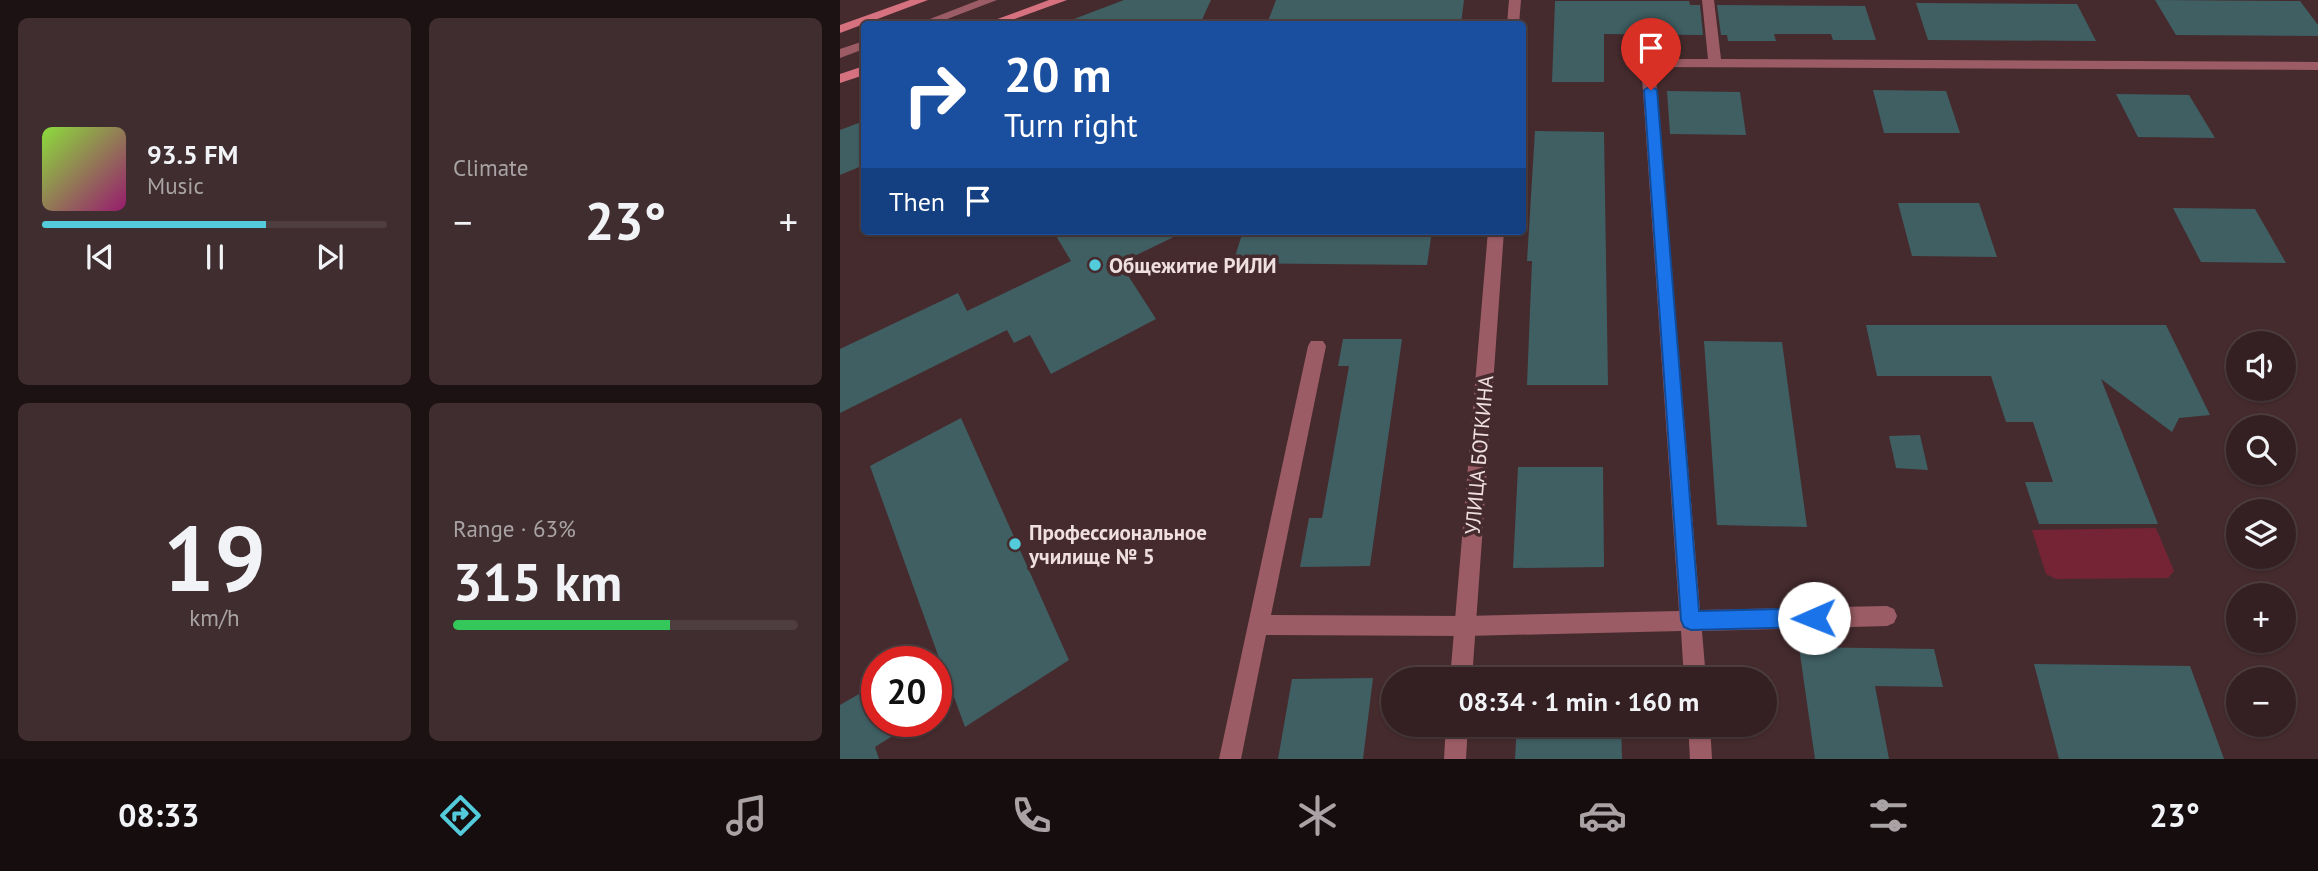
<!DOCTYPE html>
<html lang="en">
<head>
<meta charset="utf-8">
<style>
	body { margin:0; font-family:"PT Sans",sans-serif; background:#3f2d2f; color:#f1f3f6; height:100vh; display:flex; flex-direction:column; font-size:26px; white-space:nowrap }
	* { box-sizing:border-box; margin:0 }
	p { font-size:23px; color:#a9a3a5 }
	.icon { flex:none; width:38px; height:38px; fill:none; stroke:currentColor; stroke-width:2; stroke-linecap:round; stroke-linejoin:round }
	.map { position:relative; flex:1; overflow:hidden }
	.sheet { display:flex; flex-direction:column; gap:18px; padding:18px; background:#1d1213; width:840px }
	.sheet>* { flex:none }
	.banner { position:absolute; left:21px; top:21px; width:665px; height:214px; border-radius:7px; box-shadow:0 2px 5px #0004,0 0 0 2px #4e3e40; background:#1a4fa0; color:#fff; overflow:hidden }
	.controls { position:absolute; left:1386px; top:331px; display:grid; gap:14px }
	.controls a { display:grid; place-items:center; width:70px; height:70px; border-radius:50%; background:#342022; box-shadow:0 2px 5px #0004,0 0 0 2px #4e3e40; font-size:35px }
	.speed { position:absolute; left:21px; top:646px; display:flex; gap:14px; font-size:35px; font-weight:700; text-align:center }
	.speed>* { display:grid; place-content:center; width:91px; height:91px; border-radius:50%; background:#342022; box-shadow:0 2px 5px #0004,0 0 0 2px #4e3e40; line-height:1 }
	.speed .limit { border:10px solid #d22; background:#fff; color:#111 }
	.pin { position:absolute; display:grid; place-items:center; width:60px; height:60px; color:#fff; margin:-72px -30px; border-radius:50% 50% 50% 0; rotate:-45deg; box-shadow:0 0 7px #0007 }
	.pin .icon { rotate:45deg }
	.me { position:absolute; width:77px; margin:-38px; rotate:269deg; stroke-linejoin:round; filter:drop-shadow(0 0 5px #0008) }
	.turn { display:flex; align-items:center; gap:24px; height:147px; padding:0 28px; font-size:32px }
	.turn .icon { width:91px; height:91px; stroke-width:2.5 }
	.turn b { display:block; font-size:49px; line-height:60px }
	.then { display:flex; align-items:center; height:66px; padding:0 28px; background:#0003; gap:14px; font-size:26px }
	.big { font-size:52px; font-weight:800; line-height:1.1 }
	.sheet .card { flex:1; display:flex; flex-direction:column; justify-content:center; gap:10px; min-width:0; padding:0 24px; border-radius:10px; background:#3f2d2f }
	.sheet .dial { align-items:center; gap:0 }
	.dial b { font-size:91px; line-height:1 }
	.song { display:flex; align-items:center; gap:21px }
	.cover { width:84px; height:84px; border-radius:10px; background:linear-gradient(135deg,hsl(90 70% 55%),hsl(320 70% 35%)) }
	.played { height:7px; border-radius:4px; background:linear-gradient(90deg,#53cbdb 65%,#4e3e40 65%) }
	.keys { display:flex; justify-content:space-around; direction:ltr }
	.heat { display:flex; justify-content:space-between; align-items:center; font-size:38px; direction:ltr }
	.charge { height:10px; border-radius:5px; background:linear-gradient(90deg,#34c759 63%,#4e3e40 0) }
	.sheet .tiles { flex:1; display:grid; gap:18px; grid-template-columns:repeat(2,1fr) }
	.trip { position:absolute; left:541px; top:667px; width:396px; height:70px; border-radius:35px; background:#342022; box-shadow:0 2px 5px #0004,0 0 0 2px #4e3e40; font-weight:800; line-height:70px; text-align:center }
	.tab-bar { display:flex; height:112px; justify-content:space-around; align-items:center; background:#150d0e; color:#a9a3a5 }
	.tab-bar .icon { width:49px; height:49px }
	.tab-bar .active { color:#53cbdb }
	.tab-bar b { font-size:32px; color:#f1f3f6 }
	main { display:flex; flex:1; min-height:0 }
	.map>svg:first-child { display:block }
</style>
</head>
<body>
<main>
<section class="sheet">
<div class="tiles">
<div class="card">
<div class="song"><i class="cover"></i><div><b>93.5 FM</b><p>Music</p></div></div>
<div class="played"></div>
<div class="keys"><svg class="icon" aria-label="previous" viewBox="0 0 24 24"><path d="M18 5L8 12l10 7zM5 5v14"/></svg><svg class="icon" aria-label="pause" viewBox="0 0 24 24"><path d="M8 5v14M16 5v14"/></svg><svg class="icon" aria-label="next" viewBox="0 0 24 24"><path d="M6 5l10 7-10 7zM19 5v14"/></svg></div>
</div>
<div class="card"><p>Climate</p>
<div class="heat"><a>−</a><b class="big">23°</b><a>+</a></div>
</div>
<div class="card dial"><b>19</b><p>km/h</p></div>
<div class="card"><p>Range · 63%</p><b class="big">315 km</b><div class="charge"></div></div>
</div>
</section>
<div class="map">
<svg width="1478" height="759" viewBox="0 0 1478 759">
	<rect width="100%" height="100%" fill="#452b2e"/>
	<polygon fill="#752435" points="1316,528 1334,571 1328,578 1216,579 1206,574 1192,530"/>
	<g fill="#3f5f63">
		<polygon points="284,0 371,0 360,24 226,24 226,22"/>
		<polygon points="436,0 624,0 621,24 427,24"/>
		<polygon points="1315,0 1460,1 1478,25 1478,36 1336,35"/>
		<polygon points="715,1 849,1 850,5 860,5 863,35 764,34 764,82 712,82"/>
		<polygon points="1076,3 1237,4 1256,41 1088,40"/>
		<polygon points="877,5 1025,6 1036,40 993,40 991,34 934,34 936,41 888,41 887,35 881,35"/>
		<polygon points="1033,90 1106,91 1120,133 1044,133"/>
		<polygon points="827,91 900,92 906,135 830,134"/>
		<polygon points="1276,94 1349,95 1375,138 1298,137"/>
		<polygon points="24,121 24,165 0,175 0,130"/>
		<polygon points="695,131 764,132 768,385 687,385 692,261 687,261"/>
		<polygon points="1058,203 1139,203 1157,257 1072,256"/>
		<polygon points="1333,208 1415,209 1446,263 1361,262"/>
		<polygon points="213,231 346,231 280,263 316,319 211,374 190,335 174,343 167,330 0,413 0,349 118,293 127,311 231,261"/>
		<polygon points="403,231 592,231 587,265 393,263"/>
		<polygon points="1026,325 1326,325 1370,415 1339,418 1332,432 1261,379 1318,524 1199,524 1185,482 1213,482 1193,422 1166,422 1151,376 1037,376"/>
		<polygon points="503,339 562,339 530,566 460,567 469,518 482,518 509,366 498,366"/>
		<polygon points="864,341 942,342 967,527 877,525"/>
		<polygon points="121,418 229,660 125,727 114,697 96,708 96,673 103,669 30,466"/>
		<polygon points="1080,435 1088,470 1056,468 1049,436"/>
		<polygon points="678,467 763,467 764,567 673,568"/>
		<polygon points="959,647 1094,649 1103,687 1035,686 1049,759 975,759"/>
		<polygon points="1194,664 1350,666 1384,759 1219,759"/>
		<polygon points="779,668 779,679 678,679 679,669"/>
		<polygon points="533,678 523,759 438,759 452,679"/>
		<polygon points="19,694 26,716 37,710 37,721 76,721 35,747 39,759 0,759 0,705"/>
		<polygon points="677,724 781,724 782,759 675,759"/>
	</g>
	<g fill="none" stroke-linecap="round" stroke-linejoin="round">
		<g fill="#9c5c65" fill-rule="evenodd">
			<polygon points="862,0 874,0 881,59 1478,62 1478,70 815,67 860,610 1047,606 1054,609 1057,616 1054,623 1047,626 862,631 866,679 844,679 841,631 625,636 426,635 401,759 379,759 468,346 471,341 483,341 486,346 431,615 625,616 839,611 801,63 808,59 868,59"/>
			<polygon points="848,724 870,724 872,759 850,759"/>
		</g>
		<g fill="#9c5c65" fill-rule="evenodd">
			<polygon points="139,0 157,0 94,24 77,24"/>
			<polygon points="24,41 24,49 0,58 0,49"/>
		</g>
		<g fill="#9c5c65" fill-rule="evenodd">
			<polygon points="669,0 681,0 679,24 667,24"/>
			<polygon points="648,231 664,231 632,679 610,679"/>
			<polygon points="606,724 628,724 626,759 604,759"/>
		</g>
		<g fill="#d67180" fill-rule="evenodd">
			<polygon points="70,0 88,0 0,33 0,25"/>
			<polygon points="209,0 227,0 161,24 144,24"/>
			<polygon points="24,66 24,75 0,83 0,74"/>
		</g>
	</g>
	<polygon fill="#1a73e8" stroke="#114b97" stroke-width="2" points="811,86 817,90 859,611 974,608 980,611 983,618 980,624 974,627 851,630 844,627 841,620 804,90"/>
	<g fill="#53cbdb" stroke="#452b2e" stroke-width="2.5">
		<circle cx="255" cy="265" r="7"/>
		<circle cx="175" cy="544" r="7"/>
	</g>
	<g text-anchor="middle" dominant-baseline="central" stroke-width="7" stroke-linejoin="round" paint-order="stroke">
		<g font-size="21" font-weight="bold" fill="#f0dfe0" stroke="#452b2e" text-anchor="start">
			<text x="269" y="265">Общежитие РИЛИ</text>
			<text x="189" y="532">Профессиональное<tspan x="189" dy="24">училище № 5</tspan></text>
		</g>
		<g font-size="21" fill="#f0dfe0" stroke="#452b2e">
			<text transform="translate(639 455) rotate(-85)">УЛИЦА БОТКИНА</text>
		</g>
	</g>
</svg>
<div class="controls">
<a><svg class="icon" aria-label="sound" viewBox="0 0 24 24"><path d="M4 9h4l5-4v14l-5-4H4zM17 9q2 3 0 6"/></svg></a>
<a><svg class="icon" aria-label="search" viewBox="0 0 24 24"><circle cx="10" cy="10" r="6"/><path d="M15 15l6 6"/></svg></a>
<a><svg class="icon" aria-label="layers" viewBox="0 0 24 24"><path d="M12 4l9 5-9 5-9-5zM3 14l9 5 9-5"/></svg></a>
<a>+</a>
<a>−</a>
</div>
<div class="speed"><div class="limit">20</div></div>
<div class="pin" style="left:811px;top:90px;background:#d93025"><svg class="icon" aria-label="arrive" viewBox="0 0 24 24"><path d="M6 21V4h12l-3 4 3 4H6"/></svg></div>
<svg class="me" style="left:974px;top:618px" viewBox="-20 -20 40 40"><circle r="19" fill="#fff"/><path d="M0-13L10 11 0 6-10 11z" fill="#1a73e8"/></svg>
<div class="trip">08:34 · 1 min · 160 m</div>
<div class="banner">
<div class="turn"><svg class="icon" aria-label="right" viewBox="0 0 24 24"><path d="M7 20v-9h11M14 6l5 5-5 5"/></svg><div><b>20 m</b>Turn right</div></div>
<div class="then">Then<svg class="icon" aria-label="arrive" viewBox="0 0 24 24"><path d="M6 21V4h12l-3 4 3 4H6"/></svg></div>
</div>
</div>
</main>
<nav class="tab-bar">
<b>08:33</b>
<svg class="icon active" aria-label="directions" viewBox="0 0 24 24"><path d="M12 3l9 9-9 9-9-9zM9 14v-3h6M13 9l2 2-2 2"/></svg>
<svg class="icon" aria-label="music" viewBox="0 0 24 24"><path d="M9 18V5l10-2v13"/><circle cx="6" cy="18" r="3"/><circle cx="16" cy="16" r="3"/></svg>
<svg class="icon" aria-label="phone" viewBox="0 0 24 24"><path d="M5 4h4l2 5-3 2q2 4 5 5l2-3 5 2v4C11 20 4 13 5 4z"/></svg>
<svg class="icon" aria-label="climate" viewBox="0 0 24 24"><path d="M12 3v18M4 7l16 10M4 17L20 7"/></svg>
<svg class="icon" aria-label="car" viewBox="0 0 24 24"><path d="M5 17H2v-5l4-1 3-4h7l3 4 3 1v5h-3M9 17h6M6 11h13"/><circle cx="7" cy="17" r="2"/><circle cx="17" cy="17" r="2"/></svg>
<svg class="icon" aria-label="filters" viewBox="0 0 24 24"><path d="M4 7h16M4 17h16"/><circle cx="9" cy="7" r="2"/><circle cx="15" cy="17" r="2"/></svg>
<b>23°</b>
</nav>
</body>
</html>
